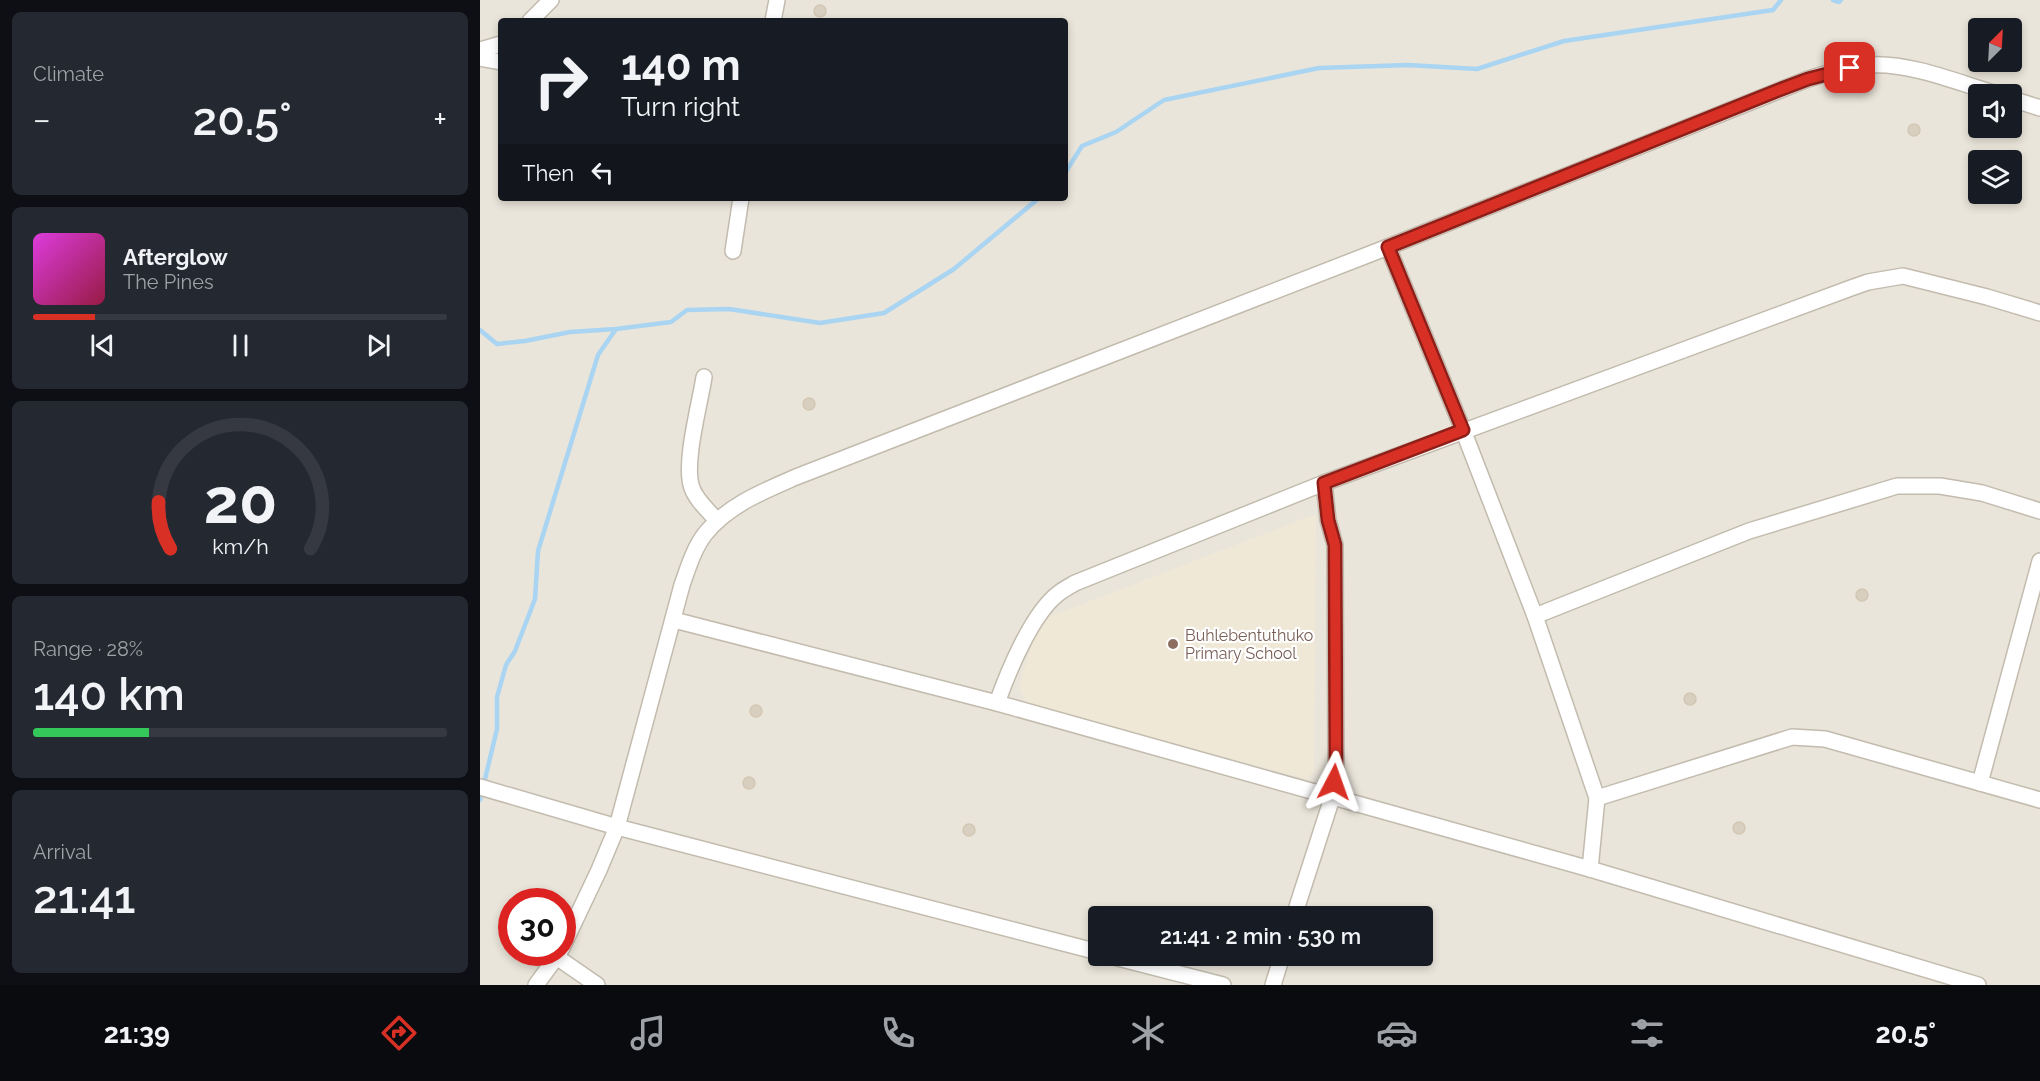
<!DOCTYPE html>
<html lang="en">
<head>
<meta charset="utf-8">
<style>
	body { margin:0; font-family:Raleway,sans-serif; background:#242831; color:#f1f3f6; height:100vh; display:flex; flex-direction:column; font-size:22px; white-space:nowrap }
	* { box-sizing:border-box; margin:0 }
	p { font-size:20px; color:#9ea1a6 }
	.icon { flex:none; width:33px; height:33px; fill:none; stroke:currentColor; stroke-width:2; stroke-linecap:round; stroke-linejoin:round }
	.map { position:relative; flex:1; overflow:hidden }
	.side { display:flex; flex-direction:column; gap:12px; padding:12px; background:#0d0f14; width:480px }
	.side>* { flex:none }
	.hud { position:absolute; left:18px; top:18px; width:570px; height:183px; border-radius:6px; box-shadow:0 3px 9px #0003; background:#171b24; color:#f1f3f6; overflow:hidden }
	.needle { width:39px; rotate:24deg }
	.controls { position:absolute; left:1488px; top:18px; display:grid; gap:12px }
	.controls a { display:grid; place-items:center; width:54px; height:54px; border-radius:6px; background:#171b24; box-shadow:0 3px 9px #0003; font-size:30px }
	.speed { position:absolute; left:18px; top:888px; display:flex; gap:12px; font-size:30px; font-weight:700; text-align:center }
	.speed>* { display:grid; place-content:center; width:78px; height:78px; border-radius:50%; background:#171b24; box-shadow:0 3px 9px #0003; line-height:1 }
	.speed .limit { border:9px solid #d22; background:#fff; color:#111 }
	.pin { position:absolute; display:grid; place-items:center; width:51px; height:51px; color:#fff; margin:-26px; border-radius:12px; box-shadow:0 3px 9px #0006 }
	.me { position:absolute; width:66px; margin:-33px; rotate:4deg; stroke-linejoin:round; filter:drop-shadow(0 0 4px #0008) }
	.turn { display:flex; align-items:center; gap:21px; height:126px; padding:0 24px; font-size:27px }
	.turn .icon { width:78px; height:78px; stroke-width:2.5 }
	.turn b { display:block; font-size:42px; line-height:51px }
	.then { display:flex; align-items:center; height:57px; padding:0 24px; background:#0003; gap:12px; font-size:22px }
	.big { font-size:45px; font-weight:600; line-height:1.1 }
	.side .tile { flex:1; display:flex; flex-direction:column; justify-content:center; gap:9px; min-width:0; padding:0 21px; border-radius:9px; background:#242831 }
	.side .dial { align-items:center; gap:0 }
	.dial svg { height:156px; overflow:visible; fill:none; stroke:#363941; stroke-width:7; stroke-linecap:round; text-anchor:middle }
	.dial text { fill:#f1f3f6; stroke:none }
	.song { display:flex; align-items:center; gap:18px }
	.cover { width:72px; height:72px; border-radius:9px; background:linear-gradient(135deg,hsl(300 70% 55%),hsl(340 70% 35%)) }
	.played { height:6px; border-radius:3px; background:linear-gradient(90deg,#d93025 15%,#363941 15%) }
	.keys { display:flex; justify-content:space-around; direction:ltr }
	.heat { display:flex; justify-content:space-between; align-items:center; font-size:33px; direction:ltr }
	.charge { height:9px; border-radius:4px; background:linear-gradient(90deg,#34c759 28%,#363941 0) }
	.trip { position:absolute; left:608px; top:906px; width:345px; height:60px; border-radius:6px; background:#171b24; box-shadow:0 3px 9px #0003; font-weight:600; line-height:60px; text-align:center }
	.menu { display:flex; height:96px; justify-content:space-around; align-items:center; background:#090b0e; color:#9ea1a6 }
	.menu .icon { width:42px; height:42px }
	.menu .current { color:#d93025 }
	.menu b { font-size:27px; color:#f1f3f6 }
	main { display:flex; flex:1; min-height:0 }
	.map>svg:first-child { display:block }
</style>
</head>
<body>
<main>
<section class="side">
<div class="tile"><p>Climate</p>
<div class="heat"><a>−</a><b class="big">20.5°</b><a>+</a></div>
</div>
<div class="tile">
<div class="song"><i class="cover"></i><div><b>Afterglow</b><p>The Pines</p></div></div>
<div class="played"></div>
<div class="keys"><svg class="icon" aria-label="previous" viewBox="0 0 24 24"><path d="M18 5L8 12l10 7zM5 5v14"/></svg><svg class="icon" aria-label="pause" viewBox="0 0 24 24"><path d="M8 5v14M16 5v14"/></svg><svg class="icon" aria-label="next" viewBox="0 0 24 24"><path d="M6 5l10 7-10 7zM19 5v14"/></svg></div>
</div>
<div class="tile dial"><svg viewBox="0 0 100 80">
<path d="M14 69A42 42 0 1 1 86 69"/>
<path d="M14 69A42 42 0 0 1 8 45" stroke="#d93025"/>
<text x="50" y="56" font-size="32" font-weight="700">20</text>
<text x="50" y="72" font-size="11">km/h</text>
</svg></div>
<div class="tile"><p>Range · 28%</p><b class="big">140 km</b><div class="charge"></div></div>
<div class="tile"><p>Arrival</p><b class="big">21:41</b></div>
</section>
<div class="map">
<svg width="1560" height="985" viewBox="0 0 1560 985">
	<rect width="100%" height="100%" fill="#f6f3ec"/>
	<path fill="#eae5da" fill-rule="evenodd" d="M 0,0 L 1560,0 L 1560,985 L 0,985 ZM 21,21 L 585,21 L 585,198 L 21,198 ZM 1498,28 L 1532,28 L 1532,62 L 1498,62 ZM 1498,94 L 1532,94 L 1532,128 L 1498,128 ZM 1498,160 L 1532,160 L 1532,194 L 1498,194 ZM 32,902 L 82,902 L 82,952 L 32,952 ZM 618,916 L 942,916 L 942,956 L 618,956 Z"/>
	<polygon fill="#efe8d6" points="836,514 834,771 827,779 547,704 539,687 555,633 569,617"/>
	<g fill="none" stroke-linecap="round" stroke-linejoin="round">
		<g stroke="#a9d4f2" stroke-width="4.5">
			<polyline points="1353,0 1359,2 1361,0"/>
			<polyline points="585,173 602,146 636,132 684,100 839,68 928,65 997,69 1084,41 1293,10 1301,0"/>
			<polyline points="0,330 17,344 45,341 90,332 136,329 191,322 207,310 249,309 340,323 404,313 474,269 559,198"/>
			<polyline points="0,800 17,729 17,697 26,665 35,651 55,599 58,551 118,355 136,329"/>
		</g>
	</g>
	<g fill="#d8cfc1" stroke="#d3c7b4" stroke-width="1.5">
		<circle cx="340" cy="11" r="6"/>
		<circle cx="1434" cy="130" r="6"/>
		<circle cx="329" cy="404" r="6"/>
		<circle cx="1382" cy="595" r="6"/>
		<circle cx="1210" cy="699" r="6"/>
		<circle cx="276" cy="711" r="6"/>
		<circle cx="269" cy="783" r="6"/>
		<circle cx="1259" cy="828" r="6"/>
		<circle cx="489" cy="830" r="6"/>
	</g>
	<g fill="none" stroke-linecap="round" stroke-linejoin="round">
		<g stroke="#c2bbae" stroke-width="18">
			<g id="minor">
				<polyline points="50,21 71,0"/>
				<polyline points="293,21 297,0"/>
				<polyline points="0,50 21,44"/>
				<polyline points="0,58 21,62"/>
				<polyline points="1532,99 1560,108"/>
				<polyline points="908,247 983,430 1055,616 1117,798 1110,869"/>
				<polyline points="253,251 261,198"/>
				<path d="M 224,377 C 220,404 203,464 212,488 C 216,500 229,511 237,521"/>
				<polyline points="1055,616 1269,531 1417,486 1460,486 1502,493 1560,511"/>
				<polyline points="194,620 517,703 1110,869 1498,985"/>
				<path d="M 517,703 C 528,672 552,613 579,593 C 584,589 590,586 595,583 L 844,483 L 1371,288 L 1388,282 L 1423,276 L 1507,297 L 1560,313"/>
				<polyline points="1500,783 1560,561"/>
				<polyline points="0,787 137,827 618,952"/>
				<polyline points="1117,798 1312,737 1345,739 1560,800"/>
				<polyline points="814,916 852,798 856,766 855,545 848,520 844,483"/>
				<path d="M 82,948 L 119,870 L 137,827 L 202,585 C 208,568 214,548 225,534 C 248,505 284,491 316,477 L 908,247 L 1328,79 C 1348,73 1370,66 1391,65 C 1432,63 1479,83 1517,94"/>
				<polyline points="630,956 743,985"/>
				<polyline points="78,958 117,985"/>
				<polyline points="56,985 80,952"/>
				<polyline points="793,985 802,956"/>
			</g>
		</g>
		<use href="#minor" stroke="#fff" stroke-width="15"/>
	</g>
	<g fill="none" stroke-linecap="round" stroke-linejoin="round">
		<g stroke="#8d1f18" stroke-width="15">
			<polyline id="route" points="854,782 856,766 855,545 848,520 844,483 983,430 908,247 1299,90 1328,79 1370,68"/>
		</g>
		<use href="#route" stroke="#d93025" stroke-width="10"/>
	</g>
	<circle fill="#8d6e63" stroke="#fff" stroke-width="2" cx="693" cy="644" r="6"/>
	<g text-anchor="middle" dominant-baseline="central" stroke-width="4.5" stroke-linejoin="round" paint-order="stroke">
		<g font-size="16" fill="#785e54" stroke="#fff" text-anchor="start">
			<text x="705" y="635">Buhlebentuthuko<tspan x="705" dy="18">Primary School</tspan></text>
		</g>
	</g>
</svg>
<div class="controls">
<a><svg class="needle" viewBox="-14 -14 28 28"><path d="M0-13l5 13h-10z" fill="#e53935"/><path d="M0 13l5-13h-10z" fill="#9ea1a6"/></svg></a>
<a><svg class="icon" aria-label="sound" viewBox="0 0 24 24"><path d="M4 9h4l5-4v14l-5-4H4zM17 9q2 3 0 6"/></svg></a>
<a><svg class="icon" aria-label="layers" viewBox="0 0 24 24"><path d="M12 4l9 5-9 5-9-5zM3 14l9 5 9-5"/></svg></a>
</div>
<div class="speed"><div class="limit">30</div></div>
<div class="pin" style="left:1370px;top:68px;background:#d93025"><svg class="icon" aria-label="arrive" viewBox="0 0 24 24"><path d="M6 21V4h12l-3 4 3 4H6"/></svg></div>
<svg class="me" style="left:854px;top:782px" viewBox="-20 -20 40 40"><path d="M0-17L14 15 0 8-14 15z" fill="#d93025" stroke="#fff" stroke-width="4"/></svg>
<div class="trip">21:41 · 2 min · 530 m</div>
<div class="hud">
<div class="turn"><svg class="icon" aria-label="right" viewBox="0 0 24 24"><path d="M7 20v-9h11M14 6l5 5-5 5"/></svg><div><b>140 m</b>Turn right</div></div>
<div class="then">Then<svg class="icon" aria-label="left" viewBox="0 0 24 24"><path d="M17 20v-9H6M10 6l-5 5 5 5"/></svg></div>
</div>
</div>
</main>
<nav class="menu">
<b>21:39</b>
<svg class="icon current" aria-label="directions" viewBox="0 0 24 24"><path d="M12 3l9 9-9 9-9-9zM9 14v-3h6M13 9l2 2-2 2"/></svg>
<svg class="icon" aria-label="music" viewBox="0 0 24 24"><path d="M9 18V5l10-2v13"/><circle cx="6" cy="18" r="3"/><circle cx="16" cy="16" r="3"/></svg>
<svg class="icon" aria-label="phone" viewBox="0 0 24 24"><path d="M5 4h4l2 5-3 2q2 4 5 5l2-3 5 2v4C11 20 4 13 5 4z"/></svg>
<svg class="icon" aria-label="climate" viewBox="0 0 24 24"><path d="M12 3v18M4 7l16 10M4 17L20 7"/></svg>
<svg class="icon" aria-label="car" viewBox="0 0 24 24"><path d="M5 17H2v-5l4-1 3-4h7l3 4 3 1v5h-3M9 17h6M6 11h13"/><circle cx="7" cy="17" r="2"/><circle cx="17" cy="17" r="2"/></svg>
<svg class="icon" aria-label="filters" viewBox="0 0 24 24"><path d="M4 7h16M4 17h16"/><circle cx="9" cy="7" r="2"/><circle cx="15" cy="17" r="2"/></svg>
<b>20.5°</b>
</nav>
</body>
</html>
